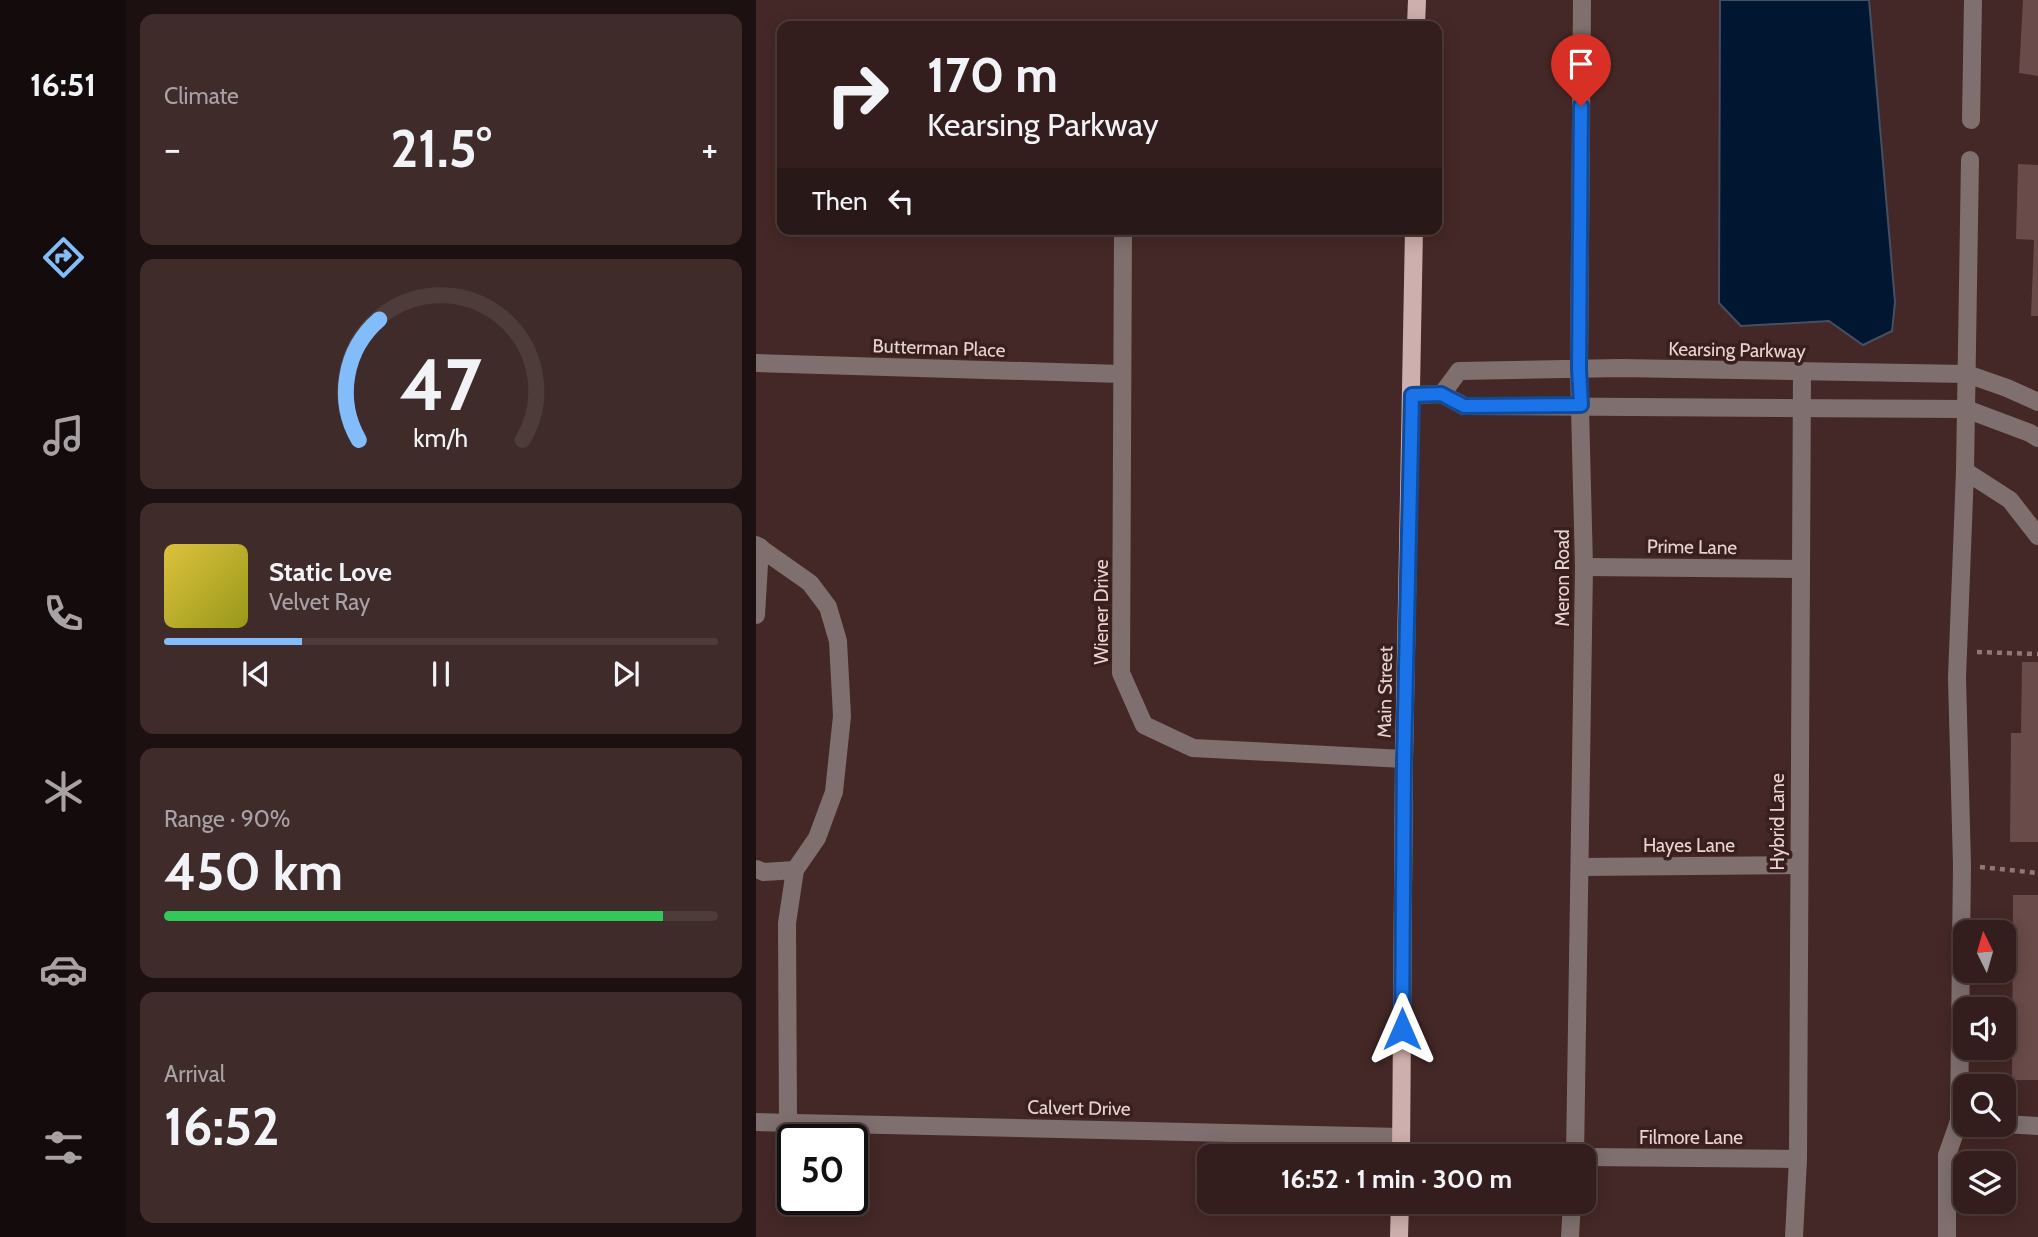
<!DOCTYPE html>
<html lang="en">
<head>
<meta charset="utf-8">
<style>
	body { margin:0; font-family:Cabin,sans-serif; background:#3e2b2a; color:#f1f3f6; height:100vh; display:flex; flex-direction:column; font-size:26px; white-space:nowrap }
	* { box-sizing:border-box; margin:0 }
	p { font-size:23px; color:#a9a2a4 }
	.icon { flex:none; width:38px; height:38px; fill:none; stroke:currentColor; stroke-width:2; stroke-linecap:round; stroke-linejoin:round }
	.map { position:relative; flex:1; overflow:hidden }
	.drawer { display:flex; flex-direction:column; gap:14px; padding:14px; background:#1c1010; width:630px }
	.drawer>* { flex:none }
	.top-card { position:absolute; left:21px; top:21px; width:665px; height:214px; border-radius:14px; box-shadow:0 4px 18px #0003,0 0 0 2px #4e3c3b; background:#331e1d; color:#f1f3f6; overflow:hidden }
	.needle { width:46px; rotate:355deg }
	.controls { position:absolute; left:1197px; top:920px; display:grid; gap:14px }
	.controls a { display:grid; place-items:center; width:63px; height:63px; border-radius:14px; background:#331e1d; box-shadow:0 4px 18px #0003,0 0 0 2px #4e3c3b; font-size:35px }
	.speed { position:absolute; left:21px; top:1124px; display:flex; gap:14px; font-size:35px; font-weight:700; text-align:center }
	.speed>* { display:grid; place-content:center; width:91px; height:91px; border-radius:50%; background:#331e1d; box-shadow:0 4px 18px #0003,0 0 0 2px #4e3c3b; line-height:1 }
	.speed .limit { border:4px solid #111; border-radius:10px; background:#fff; color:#111 }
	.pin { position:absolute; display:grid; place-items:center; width:60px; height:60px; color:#fff; margin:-72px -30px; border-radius:50% 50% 50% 0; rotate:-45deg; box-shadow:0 0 7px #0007 }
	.pin .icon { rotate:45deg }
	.me { position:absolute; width:77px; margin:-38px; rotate:0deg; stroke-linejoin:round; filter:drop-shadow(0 0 5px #0008) }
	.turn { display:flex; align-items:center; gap:24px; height:147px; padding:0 35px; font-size:32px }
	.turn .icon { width:91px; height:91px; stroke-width:2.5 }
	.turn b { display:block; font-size:49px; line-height:60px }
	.then { display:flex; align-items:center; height:66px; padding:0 35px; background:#0003; gap:14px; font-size:26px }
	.big { font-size:52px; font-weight:700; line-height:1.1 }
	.drawer .tile { flex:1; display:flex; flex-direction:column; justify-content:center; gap:10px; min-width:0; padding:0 24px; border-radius:14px; background:#3e2b2a }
	.drawer .dial { align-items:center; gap:0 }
	.dial svg { height:182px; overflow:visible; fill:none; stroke:#4e3c3b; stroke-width:7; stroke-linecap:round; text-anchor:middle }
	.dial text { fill:#f1f3f6; stroke:none }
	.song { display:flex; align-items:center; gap:21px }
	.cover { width:84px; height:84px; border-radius:10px; background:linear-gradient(135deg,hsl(50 70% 55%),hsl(60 70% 35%)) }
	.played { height:7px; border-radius:4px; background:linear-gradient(90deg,#82bcfa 25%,#4e3c3b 25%) }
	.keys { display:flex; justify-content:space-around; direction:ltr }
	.heat { display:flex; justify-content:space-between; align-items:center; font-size:38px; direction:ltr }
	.charge { height:10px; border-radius:5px; background:linear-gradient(90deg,#34c759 90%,#4e3c3b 0) }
	.trip { position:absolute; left:441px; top:1144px; width:399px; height:70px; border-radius:14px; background:#331e1d; box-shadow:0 4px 18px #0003,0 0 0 2px #4e3c3b; font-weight:700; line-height:70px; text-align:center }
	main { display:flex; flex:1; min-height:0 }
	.tabs { display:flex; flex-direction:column; width:126px; justify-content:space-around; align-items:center; background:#140c0c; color:#a9a2a4 }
	.tabs .icon { width:49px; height:49px }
	.tabs .current { color:#82bcfa }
	.tabs b { font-size:32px; color:#f1f3f6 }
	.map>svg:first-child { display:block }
</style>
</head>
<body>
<main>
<nav class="tabs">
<b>16:51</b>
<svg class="icon current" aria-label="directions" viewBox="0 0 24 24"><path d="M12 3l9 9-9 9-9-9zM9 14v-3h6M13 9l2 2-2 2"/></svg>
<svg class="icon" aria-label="music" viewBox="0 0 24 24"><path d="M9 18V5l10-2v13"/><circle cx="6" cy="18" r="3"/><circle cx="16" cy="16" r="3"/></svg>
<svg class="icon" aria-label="phone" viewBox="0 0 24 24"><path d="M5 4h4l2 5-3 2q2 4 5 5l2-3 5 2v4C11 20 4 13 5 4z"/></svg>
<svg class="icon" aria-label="climate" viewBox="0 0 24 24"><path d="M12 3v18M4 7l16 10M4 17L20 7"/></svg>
<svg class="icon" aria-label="car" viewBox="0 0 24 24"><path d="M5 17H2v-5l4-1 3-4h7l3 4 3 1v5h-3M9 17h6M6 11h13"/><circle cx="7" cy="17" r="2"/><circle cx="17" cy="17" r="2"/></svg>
<svg class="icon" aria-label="filters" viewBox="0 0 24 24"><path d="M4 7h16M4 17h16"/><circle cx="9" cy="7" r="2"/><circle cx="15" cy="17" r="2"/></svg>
</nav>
<section class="drawer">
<div class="tile"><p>Climate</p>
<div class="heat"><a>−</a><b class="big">21.5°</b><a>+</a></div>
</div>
<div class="tile dial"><svg viewBox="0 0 100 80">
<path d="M14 69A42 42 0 1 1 86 69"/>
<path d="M14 69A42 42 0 0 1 23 16" stroke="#82bcfa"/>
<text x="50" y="56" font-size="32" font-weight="700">47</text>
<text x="50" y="72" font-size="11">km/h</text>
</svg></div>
<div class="tile">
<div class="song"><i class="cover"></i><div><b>Static Love</b><p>Velvet Ray</p></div></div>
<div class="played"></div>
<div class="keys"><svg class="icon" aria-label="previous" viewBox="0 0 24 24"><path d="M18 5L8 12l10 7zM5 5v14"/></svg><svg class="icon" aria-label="pause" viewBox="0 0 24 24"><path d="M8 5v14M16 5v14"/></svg><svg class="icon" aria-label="next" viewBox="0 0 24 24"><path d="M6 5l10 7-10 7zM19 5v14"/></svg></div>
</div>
<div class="tile"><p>Range · 90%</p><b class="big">450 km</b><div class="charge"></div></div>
<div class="tile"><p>Arrival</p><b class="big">16:52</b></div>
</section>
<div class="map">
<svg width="1282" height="1237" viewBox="0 0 1282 1237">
	<rect width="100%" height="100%" fill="#442827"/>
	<polygon fill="#001631" stroke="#454f61" stroke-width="2" points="964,0 1113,0 1139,302 1136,331 1107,345 1073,321 985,326 963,303"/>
	<g fill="#694b49">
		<polygon points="1267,0 1282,0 1282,76 1263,73"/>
		<polygon points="1262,164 1282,165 1282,316 1275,316 1278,240 1260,239"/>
		<polygon points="1266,662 1282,662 1282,842 1254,842 1255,733 1265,733"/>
		<polygon points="1257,895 1282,895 1282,1080 1256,1080"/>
	</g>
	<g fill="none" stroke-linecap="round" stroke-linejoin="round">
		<g stroke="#8f7776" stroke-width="4.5" stroke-dasharray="5 5" stroke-linecap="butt">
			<polyline points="1221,652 1282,654"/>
			<polyline points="1224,867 1282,873"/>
		</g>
		<g stroke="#7f706f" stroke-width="18">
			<polyline points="1215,120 1217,0"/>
			<polyline points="367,229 365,673 388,725 437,748 648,759"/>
			<polyline points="0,363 365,374"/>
			<polyline points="686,394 703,371 864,368 1211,374 1251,388 1282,402"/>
			<polyline points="656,395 686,394 708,406 1210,409 1274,433 1282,438"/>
			<polyline points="1209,471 1254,500 1282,536"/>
			<polyline points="0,545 54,583 72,607 82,641 86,716 78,792 61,838 39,870 31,923 32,1123"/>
			<polyline points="828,567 1043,569"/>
			<polyline points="0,615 4,547"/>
			<polyline points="824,867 1042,865"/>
			<polyline points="0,869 8,872 39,870"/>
			<polyline points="0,1122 645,1137"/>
			<polyline points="1248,1124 1282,1126"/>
			<polyline points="819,1157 828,567 823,369 826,0"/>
			<polyline points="828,1157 1042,1159"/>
			<polyline points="814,1237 816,1202"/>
			<polyline points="1038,1237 1042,1159 1046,372"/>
			<polyline points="1191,1237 1191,1155 1203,1121 1206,865 1201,678 1209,471 1214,160"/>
		</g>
		<g stroke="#cdafad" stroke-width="18">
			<polyline points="660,26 661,0"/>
			<polyline points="645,1157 648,759 658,229"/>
			<polyline points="643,1237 644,1202"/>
		</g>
	</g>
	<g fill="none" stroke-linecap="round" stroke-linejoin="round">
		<g stroke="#114b97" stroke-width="18">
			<polyline id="route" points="646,1029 648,759 656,395 685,394 708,406 825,405 823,369 825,106"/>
		</g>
		<use href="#route" stroke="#1a73e8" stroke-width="12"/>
	</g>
	<g text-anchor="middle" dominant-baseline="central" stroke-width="7" stroke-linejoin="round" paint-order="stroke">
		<g font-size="19" fill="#e7d4d2" stroke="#391f1d">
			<text transform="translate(183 348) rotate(2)">Butterman Place</text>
			<text transform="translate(981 350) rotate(1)">Kearsing Parkway</text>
			<text transform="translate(936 547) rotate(1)">Prime Lane</text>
			<text transform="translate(806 578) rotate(-90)">Meron Road</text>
			<text transform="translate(345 612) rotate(-90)">Wiener Drive</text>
			<text transform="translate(629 692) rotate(-89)">Main Street</text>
			<text transform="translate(1021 822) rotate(-90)">Hybrid Lane</text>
			<text x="933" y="845">Hayes Lane</text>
			<text transform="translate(323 1108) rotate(1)">Calvert Drive</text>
			<text x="935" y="1137">Filmore Lane</text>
		</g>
	</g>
</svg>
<div class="controls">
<a><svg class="needle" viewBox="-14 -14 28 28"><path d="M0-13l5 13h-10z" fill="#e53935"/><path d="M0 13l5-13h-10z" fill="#a9a2a4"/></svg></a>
<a><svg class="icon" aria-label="sound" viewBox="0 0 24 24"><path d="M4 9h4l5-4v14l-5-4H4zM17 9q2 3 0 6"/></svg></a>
<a><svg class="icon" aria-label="search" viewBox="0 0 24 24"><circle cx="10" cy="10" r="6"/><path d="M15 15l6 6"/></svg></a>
<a><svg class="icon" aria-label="layers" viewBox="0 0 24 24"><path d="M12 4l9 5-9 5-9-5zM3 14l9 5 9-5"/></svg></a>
</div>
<div class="speed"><div class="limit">50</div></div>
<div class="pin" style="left:825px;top:106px;background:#d93025"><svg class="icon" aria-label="arrive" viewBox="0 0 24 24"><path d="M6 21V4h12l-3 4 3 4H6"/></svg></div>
<svg class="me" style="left:646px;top:1029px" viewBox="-20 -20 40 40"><path d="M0-17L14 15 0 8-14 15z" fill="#1a73e8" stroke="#fff" stroke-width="4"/></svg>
<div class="trip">16:52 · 1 min · 300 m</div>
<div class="top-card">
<div class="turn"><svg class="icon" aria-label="right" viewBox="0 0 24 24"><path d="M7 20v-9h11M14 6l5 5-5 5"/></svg><div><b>170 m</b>Kearsing Parkway</div></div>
<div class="then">Then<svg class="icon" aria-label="left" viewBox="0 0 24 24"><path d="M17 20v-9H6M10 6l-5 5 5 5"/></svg></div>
</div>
</div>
</main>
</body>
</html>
